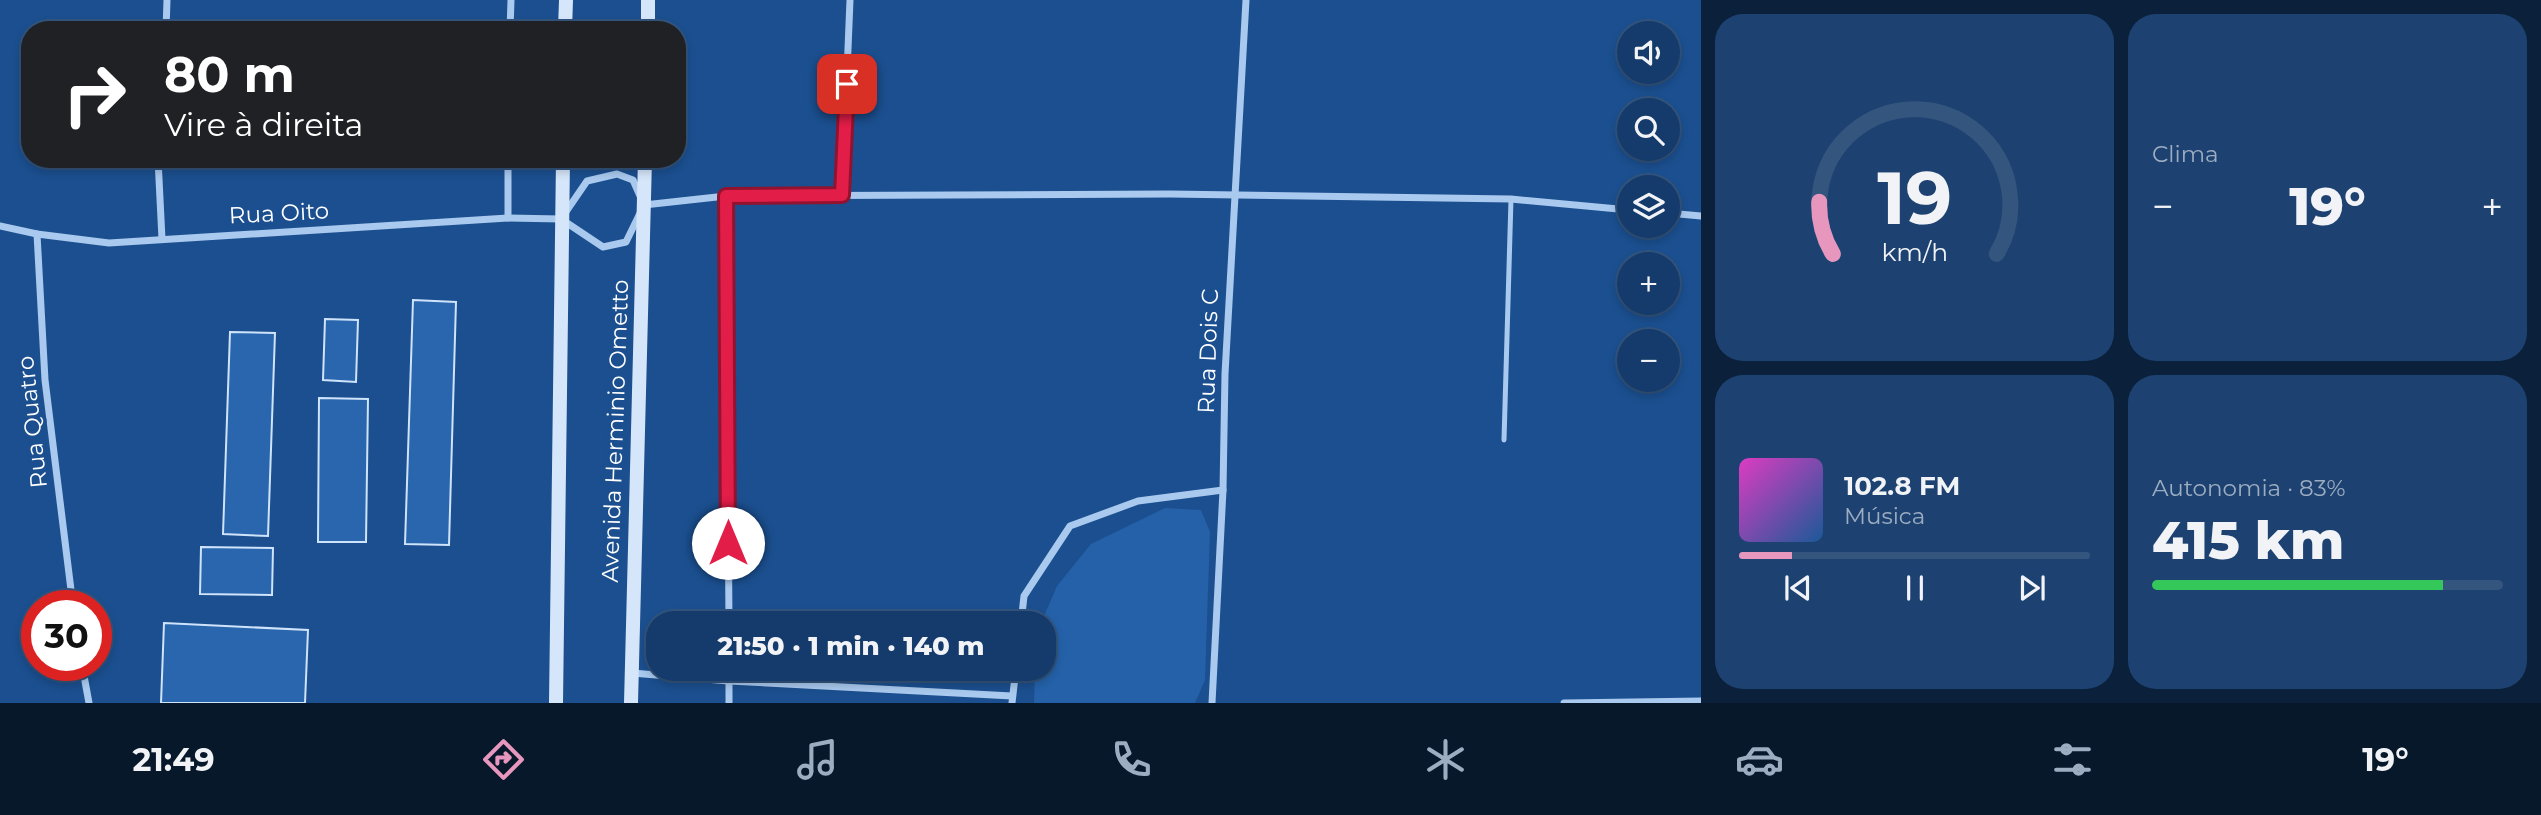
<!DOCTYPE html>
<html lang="pt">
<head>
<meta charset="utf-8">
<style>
	body { margin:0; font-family:Montserrat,sans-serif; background:#1d4271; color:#f1f3f6; height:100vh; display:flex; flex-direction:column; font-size:26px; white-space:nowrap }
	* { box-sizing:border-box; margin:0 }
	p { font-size:23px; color:#9dadc1 }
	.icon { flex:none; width:38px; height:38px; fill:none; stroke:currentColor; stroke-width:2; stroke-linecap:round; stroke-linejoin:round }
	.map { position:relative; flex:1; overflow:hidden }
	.sheet { display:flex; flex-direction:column; gap:14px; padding:14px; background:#0b203b; width:840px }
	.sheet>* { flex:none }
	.guide { position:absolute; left:21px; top:21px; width:665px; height:147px; border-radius:28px; box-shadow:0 4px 10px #0003,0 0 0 2px #33557e; background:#202124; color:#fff; overflow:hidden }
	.buttons { position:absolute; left:1617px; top:21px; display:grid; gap:14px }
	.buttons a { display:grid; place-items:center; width:63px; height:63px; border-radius:50%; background:#143b6b; box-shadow:0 4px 10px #0003,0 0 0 2px #33557e; font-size:35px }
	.speed { position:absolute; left:21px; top:590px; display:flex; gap:14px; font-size:35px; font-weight:700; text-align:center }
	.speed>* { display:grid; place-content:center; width:91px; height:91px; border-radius:50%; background:#143b6b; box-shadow:0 4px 10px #0003,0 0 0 2px #33557e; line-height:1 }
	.speed .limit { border:10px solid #d22; background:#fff; color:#111 }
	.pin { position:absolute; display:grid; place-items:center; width:60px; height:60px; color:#fff; margin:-30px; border-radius:14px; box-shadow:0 4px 10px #0006 }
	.me { position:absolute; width:77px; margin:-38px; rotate:0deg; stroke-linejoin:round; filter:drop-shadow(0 0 5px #0008) }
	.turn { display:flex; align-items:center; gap:24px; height:147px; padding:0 28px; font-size:32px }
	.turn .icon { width:91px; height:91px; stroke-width:2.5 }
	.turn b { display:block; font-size:49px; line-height:60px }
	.big { font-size:52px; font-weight:800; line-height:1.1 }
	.sheet .tile { flex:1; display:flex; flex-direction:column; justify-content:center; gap:10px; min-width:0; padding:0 24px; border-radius:28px; background:#1d4271 }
	.sheet .dial { align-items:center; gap:0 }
	.dial svg { height:182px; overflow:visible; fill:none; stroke:#33557e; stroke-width:7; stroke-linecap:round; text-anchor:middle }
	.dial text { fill:#f1f3f6; stroke:none }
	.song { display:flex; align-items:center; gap:21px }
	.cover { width:84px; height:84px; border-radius:10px; background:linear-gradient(135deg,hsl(310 70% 55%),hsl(210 70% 35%)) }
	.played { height:7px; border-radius:4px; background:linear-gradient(90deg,#e797bd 15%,#33557e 15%) }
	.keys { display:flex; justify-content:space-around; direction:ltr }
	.heat { display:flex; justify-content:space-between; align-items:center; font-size:38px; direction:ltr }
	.charge { height:10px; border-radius:5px; background:linear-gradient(90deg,#34c759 83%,#33557e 0) }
	.sheet .tiles { flex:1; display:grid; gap:14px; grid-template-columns:repeat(2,1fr) }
	.trip { position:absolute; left:646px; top:611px; width:410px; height:70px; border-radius:28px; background:#143b6b; box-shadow:0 4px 10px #0003,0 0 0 2px #33557e; font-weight:800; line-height:70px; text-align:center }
	.tabs { display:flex; height:112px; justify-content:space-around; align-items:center; background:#08182b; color:#9dadc1 }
	.tabs .icon { width:49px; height:49px }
	.tabs .active { color:#e797bd }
	.tabs b { font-size:32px; color:#f1f3f6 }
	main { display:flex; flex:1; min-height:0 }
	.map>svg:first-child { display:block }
</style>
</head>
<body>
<main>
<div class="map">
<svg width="1701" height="703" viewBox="0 0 1701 703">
	<rect width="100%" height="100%" fill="#1b4f8f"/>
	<polygon fill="#2461a8" points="1165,508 1201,510 1210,532 1205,680 1195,703 1034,703 1035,669 1043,668 1043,623 1041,623 1057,586 1091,544"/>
	<g fill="#2a66ad" stroke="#cfe3fa" stroke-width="2">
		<polygon points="413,300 456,302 449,545 405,544"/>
		<polygon points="325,319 358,320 356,382 323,380"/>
		<polygon points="230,332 275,333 268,536 223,534"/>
		<polygon points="319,398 368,399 366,542 318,542"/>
		<polygon points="201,547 273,548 272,595 200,594"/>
		<polygon points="164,623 308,630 305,703 161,703"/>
	</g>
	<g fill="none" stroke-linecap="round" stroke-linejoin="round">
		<polyline stroke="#a9c9ee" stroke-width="5" points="1504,440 1511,199"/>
		<g stroke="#a9c9ee" stroke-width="7">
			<polyline points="166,30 167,0"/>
			<polyline points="510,30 511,0"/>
			<polyline points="158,159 162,239"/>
			<polyline points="508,159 508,218"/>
			<polygon points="617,174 633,180 644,205 626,242 603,247 561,219 587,181"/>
			<polyline points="842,195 850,0"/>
			<polyline points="726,196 729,623"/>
			<polyline points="644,205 726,196 1170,194 1511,199 1629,210"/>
			<polyline points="1668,213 1701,216"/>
			<polyline points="0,226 37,234 109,243 508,218 561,219"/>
			<polyline points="37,234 45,380 73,606"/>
			<polyline points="1021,623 1024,596 1070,526 1138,501 1223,490"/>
			<polyline points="82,665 89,703"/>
			<polyline points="632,673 729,681 1012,696"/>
			<polyline points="729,703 729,668"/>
			<polyline points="1012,703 1016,668"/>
			<polyline points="1212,703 1223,490 1225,374 1246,0"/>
			<polyline points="1564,703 1701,701"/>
		</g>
		<g stroke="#d6e6fa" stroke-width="14">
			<polyline points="565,30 566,0"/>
			<polyline points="648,30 648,0"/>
			<polyline points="556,703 563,159"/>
			<polyline points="631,703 645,159"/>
		</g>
	</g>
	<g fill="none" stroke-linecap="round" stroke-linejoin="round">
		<g stroke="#92132f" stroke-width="18">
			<polyline id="route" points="728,543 726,196 842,195 847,84"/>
		</g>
		<use href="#route" stroke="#e11d48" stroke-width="12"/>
	</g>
	<g text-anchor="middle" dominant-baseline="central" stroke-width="7" stroke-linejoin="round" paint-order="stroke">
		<g font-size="23" fill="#fff" stroke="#1b4f8f">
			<text transform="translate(279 213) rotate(-3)">Rua Oito</text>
			<text transform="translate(1208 351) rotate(-88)">Rua Dois C</text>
			<text transform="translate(32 422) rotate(-96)">Rua Quatro</text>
			<text transform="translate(615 431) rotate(-88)">Avenida Herminio Ometto</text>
		</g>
	</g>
</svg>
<div class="buttons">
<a><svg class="icon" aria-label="sound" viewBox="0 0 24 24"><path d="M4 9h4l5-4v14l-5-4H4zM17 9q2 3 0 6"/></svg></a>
<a><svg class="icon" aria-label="search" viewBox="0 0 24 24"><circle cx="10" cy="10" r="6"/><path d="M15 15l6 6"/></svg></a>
<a><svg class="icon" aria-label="layers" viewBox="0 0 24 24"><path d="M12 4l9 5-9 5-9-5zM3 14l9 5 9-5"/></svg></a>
<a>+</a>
<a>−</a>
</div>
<div class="speed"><div class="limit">30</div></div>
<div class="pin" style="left:847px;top:84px;background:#d93025"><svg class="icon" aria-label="arrive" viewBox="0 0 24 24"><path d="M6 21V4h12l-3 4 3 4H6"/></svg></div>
<svg class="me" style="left:728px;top:543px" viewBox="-20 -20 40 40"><circle r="19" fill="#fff"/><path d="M0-13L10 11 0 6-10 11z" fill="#e11d48"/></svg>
<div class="trip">21:50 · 1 min · 140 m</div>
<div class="guide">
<div class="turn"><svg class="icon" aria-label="right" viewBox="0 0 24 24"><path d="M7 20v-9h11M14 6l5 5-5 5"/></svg><div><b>80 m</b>Vire à direita</div></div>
</div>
</div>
<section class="sheet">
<div class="tiles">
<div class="tile dial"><svg viewBox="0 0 100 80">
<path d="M14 69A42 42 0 1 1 86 69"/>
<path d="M14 69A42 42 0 0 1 8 46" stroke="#e797bd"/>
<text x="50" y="56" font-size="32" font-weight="700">19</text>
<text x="50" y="72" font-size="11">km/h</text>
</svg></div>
<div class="tile"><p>Clima</p>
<div class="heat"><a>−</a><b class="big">19°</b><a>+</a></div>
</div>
<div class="tile">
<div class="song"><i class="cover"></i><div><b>102.8 FM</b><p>Música</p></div></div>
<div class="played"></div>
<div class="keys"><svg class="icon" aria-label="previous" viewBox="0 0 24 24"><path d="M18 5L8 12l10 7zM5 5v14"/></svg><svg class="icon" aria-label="pause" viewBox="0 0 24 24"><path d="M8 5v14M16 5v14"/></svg><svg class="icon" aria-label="next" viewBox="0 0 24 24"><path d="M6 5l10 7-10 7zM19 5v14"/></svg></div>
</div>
<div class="tile"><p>Autonomia · 83%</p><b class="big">415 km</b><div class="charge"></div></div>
</div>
</section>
</main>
<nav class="tabs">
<b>21:49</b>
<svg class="icon active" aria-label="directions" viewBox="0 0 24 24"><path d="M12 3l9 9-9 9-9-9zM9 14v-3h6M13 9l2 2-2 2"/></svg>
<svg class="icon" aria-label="music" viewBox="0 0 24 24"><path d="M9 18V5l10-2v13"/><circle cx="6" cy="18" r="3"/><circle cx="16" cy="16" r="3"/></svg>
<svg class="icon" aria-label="phone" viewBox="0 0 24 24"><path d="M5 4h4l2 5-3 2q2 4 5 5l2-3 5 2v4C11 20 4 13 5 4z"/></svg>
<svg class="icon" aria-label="climate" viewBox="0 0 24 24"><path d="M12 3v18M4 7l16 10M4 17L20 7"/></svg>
<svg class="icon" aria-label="car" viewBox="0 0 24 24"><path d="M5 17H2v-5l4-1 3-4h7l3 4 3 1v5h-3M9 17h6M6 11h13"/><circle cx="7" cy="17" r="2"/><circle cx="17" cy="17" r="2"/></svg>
<svg class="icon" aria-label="filters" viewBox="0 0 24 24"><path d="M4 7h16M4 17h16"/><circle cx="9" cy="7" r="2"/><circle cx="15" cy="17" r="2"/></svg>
<b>19°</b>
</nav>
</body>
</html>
